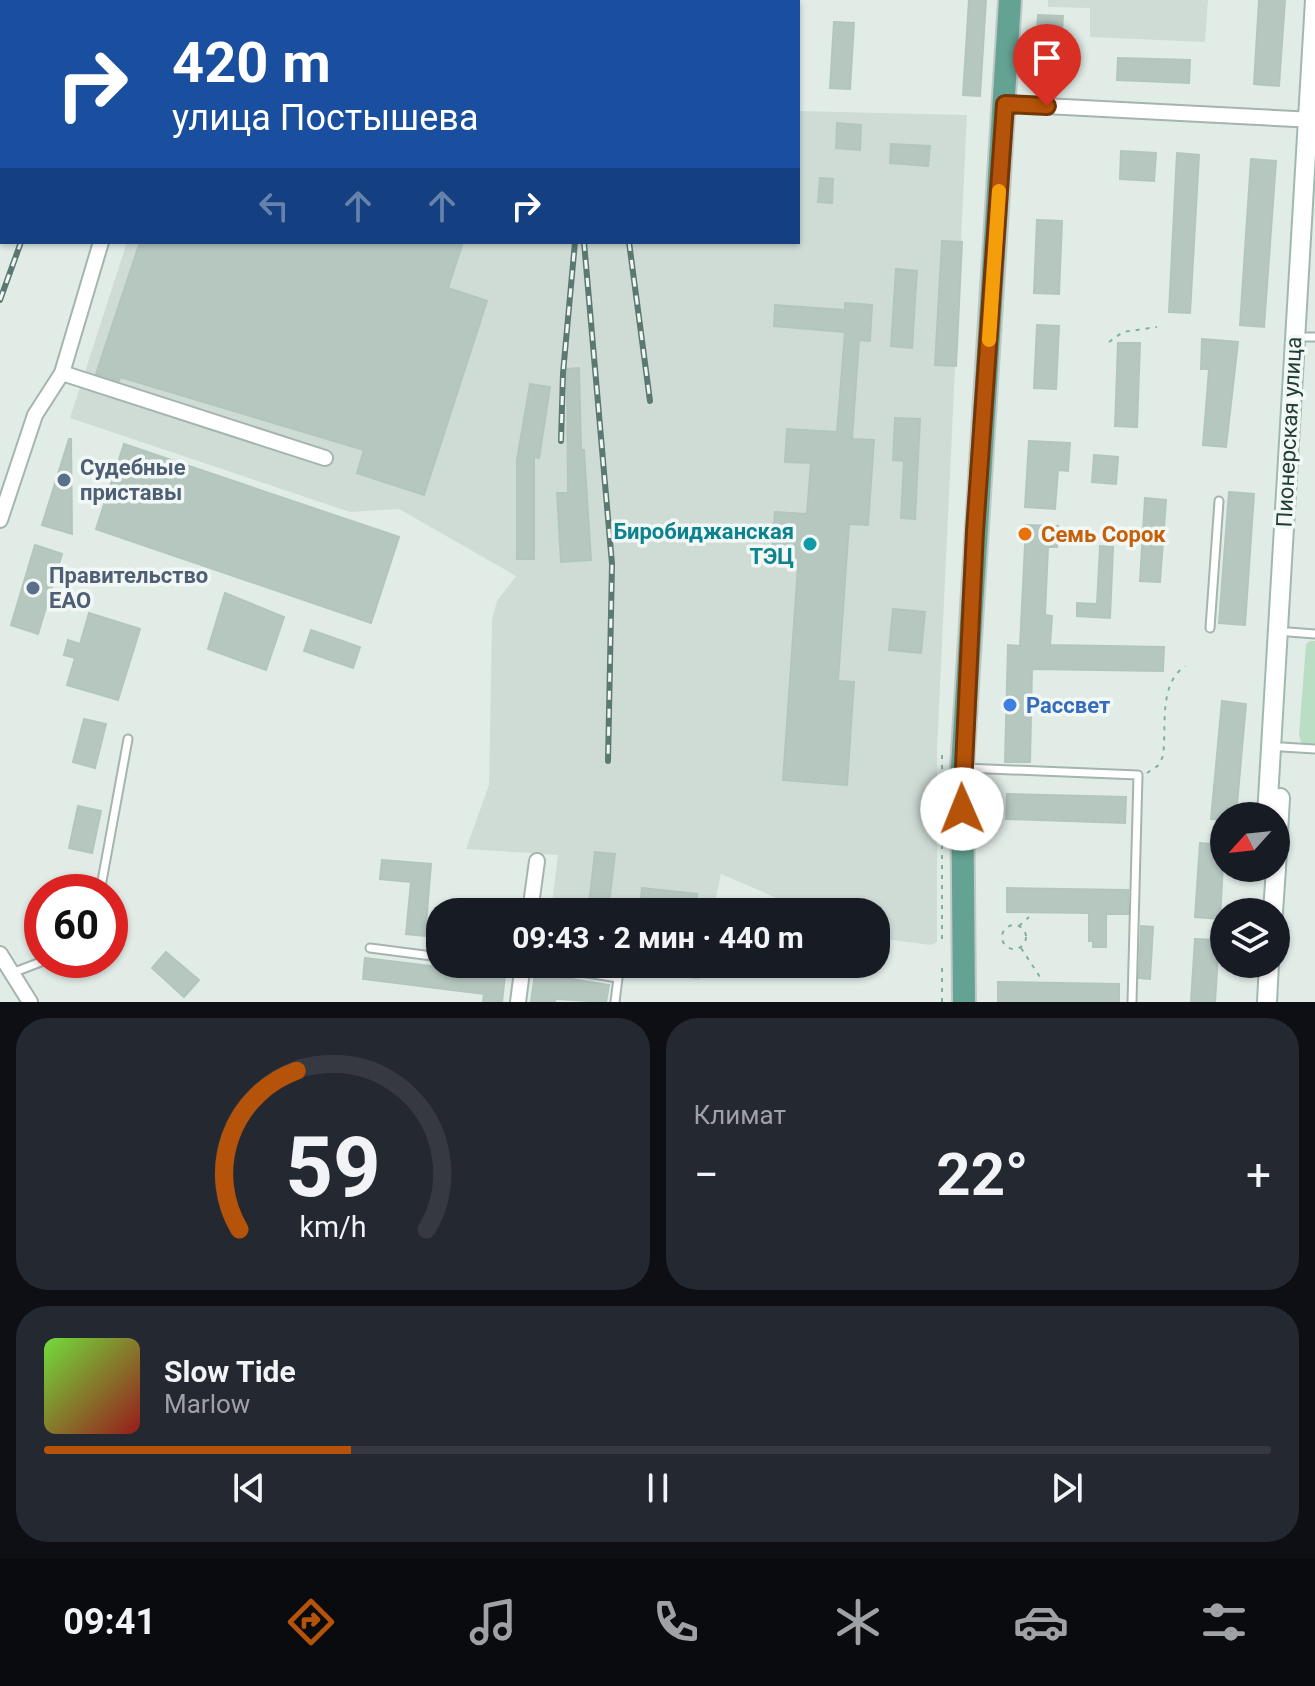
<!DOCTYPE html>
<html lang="ru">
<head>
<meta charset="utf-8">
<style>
	body { margin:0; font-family:Roboto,sans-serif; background:#242831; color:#f1f3f6; height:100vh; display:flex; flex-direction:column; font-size:30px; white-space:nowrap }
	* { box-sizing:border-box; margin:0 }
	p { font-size:26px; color:#9ea1a6 }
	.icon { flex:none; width:44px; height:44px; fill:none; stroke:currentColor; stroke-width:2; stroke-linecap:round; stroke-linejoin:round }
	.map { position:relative; height:1002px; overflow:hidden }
	.panel { display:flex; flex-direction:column; gap:16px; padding:16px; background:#0d0f14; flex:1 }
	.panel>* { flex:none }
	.guide { position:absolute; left:0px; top:0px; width:800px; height:244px; box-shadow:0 2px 6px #0004; background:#1a4fa0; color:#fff; overflow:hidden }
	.needle { width:52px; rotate:243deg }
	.controls { position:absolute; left:1210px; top:802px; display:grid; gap:16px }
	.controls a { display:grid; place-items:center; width:80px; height:80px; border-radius:50%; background:#171b24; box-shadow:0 2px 6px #0004; font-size:40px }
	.speed { position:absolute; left:24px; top:874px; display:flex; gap:16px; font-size:40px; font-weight:700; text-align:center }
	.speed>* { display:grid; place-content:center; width:104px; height:104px; border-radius:50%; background:#171b24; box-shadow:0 2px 6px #0004; line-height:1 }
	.speed .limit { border:12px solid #d22; background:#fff; color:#111 }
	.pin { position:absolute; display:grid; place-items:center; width:68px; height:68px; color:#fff; margin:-82px -34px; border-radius:50% 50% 50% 0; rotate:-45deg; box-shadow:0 0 8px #0007 }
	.pin .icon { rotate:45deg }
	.me { position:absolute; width:88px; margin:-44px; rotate:359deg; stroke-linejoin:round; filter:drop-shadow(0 0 6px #0008) }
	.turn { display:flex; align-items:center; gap:28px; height:168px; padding:0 40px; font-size:36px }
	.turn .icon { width:104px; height:104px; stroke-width:2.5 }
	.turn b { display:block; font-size:56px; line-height:68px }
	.lanes { display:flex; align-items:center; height:76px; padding:0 40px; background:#0003; justify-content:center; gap:40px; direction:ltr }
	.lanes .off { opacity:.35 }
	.big { font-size:60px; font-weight:700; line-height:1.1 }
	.panel .card { flex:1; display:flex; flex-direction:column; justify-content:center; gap:12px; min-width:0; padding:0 28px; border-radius:32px; background:#242831 }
	.panel .dial { align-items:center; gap:0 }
	.dial svg { height:208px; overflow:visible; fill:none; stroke:#363941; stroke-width:7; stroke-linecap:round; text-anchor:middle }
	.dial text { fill:#f1f3f6; stroke:none }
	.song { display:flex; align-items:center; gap:24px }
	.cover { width:96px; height:96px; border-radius:12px; background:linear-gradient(135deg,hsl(100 70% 55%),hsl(0 70% 35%)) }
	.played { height:8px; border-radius:4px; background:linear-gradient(90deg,#b45309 25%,#363941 25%) }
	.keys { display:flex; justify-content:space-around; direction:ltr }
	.heat { display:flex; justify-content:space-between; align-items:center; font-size:44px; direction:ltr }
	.panel .tiles { flex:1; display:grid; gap:16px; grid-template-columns:1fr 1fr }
	.card:last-child { grid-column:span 2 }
	.trip { position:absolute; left:426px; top:898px; width:464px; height:80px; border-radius:32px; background:#171b24; box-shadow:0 2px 6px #0004; font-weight:700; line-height:80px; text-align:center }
	.menu { display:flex; height:128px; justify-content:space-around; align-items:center; background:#090b0e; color:#9ea1a6 }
	.menu .icon { width:56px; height:56px }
	.menu .selected { color:#b45309 }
	.menu b { font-size:36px; color:#f1f3f6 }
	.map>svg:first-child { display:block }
</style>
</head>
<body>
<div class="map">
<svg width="1315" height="1002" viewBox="0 0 1315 1002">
	<rect width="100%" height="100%" fill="#e1ece7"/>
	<g fill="#cfdcd6">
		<polygon points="206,0 756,0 205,2"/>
		<polygon points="1048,0 1208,0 1205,42 1090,37 1090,8 1048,7"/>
		<polygon points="798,111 967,115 937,749 937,942 931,945 876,938 876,912 809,912 721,874 713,912 551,912 558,855 466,849 489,785 492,620 497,601 516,576 399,509 350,512 70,418 127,242 798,242"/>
		<polygon points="592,964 703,964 700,980"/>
	</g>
	<polygon fill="#b9dec4" points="1310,641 1315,641 1315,745 1302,744 1299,735 1306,644"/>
	<g fill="#b6c7c0" stroke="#b3c6be" stroke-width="2">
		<polygon points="969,0 986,0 980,96 963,95"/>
		<polygon points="1259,0 1285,0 1279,86 1254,84"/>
		<polygon points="1038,15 1063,16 1059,76 1034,74"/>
		<polygon points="834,22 854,23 850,89 830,88"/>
		<polygon points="1118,58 1190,60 1189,83 1117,80"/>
		<polygon points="837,123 861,125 860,150 836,148"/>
		<polygon points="891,144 930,146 928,166 890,163"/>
		<polygon points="1121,151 1156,153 1154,181 1120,179"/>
		<polygon points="1177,153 1199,155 1190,313 1169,312"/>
		<polygon points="1251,159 1276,161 1264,327 1240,325"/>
		<polygon points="820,178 833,179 832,203 818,202"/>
		<polygon points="1037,220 1062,221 1059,294 1034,293"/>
		<polygon points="942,241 962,242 956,366 935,365"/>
		<polygon points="140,242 463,242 448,288 487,301 424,495 357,473 364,450 120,377 119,381 96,374"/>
		<polygon points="896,269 917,271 912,348 891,346"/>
		<polygon points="845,303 872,305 870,341 859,340 852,439 874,440 868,525 849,524 838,681 854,682 847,785 783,780 798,566 771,564 775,512 807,514 811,463 785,462 787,429 837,432 845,332 774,326 775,305 845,310"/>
		<polygon points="1037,325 1059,326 1056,389 1034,388"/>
		<polygon points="1202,339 1238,342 1226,447 1203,445 1209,369 1201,369"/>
		<polygon points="1118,343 1140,343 1137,427 1115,426"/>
		<polygon points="579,368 581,450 584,450 591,560 561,562 557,493 568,493 567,369"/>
		<polygon points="530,384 550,387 539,458 534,457 534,559 517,559 517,460"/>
		<polygon points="895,418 920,419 915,519 901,518 904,461 893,460"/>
		<polygon points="69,439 71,439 72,534 42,525"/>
		<polygon points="1029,441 1070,443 1068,471 1058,470 1055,509 1025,507"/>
		<polygon points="124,444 399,537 371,623 96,529"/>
		<polygon points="1094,455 1118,457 1116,484 1092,482"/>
		<polygon points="1229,492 1254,494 1245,625 1219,623"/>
		<polygon points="1145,498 1166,500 1160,582 1140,581"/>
		<polygon points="1026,525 1058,526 1057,547 1048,547 1045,615 1052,616 1050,645 1164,647 1163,671 1032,669 1030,762 1005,762 1008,645 1020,646"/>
		<polygon points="35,545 62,554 38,634 11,625"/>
		<polygon points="1100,546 1113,547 1110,618 1077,616 1077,603 1097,604"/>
		<polygon points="225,593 284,617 266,670 208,649"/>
		<polygon points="893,609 925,612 921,653 889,650"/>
		<polygon points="89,613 140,629 118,700 67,685 75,658 64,655 68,640 80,644"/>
		<polygon points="311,630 360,647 353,668 304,651"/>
		<polygon points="1222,701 1246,704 1236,816 1224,816 1224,820 1211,819"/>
		<polygon points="84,719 106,724 95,768 73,762"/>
		<polygon points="1007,794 1126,797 1125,823 1006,819"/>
		<polygon points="78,806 101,811 92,853 69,848"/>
		<polygon points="1200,843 1224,845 1220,919 1195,917"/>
		<polygon points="595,852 615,854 608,912 588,912"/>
		<polygon points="382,860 431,864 425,936 406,934 411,882 380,879"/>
		<polygon points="642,888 697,894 695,912 639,912"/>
		<polygon points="1007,888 1128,890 1128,914 1106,914 1106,947 1093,947 1093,941 1089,941 1089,913 1007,912"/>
		<polygon points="1141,926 1153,927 1150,979 1139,978"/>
		<polygon points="1195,939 1219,940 1215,1002 1191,1002"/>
		<polygon points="166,952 199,980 184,997 152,968"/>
		<polygon points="365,958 505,975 502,1002 483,1002 484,994 363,979"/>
		<polygon points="535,973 609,985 606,1002 555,999 555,1002 531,1002"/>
		<polygon points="998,982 1119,984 1119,1002 998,1002"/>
	</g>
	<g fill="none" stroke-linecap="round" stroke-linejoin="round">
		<g stroke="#a4b4ae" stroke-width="11">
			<g id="lane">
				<polyline points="1306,337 1315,337"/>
				<polyline points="1210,628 1219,501"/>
				<polyline points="1289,632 1315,634"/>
				<polyline points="1282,747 1315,749"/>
				<polyline points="964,768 1138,775 1132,1002"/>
				<polyline points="100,892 128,739"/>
				<polyline points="370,948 440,957"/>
				<polyline points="499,964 523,967"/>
				<polyline points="530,964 618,978 615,1002"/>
				<polyline points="12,973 46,960"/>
			</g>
		</g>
		<g stroke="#a4b4ae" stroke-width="18">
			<g id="street">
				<polyline points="175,2 175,0"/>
				<polyline points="1005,104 1315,120"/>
				<polyline points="62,373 325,458"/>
				<polyline points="0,520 35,415 62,373 101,242"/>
				<polyline points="530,912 537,861"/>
				<polyline points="0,954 30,1002"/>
				<polyline points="518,1002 523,964"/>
			</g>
		</g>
		<g stroke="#9fb8b0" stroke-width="22">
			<g id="secondary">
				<polyline points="1267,816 1315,0"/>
				<polyline points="1276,867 1280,798"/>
				<polyline points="1273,912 1276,868"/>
				<polyline points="1267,1002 1269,964"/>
			</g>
		</g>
		<g stroke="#c1c9c7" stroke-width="26">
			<polyline id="primary" points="964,1002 962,767 1010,0"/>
		</g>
		<g stroke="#81b0a2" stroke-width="2" stroke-dasharray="4 6" stroke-linecap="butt">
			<polyline points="1109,342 1123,332 1157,327"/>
			<polyline points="942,755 942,942"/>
			<path d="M 1147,773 L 1159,765 L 1163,756 C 1167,726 1158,685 1185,666"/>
			<circle cx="1014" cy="937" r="12"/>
			<polyline points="1019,926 1029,917"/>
			<polyline points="1021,948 1040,977"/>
			<polyline points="942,968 942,1002"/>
		</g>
		<use href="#lane" stroke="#fff" stroke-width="7"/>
		<use href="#street" stroke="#fff" stroke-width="14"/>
		<use href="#secondary" stroke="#fff" stroke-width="18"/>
		<use href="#primary" stroke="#64a394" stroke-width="22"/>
		<g stroke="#5b7971" stroke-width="6">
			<g id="rail">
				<polyline points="590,0 590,2"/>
				<polyline points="94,2 95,0"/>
				<polyline points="584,242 612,564 608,761"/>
				<polyline points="629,242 650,401"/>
				<polyline points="0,300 21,242"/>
				<polyline points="561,441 563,373 575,242"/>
			</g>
		</g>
		<use href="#rail" stroke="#f2f8f5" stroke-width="3" stroke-dasharray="9" stroke-linecap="butt"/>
	</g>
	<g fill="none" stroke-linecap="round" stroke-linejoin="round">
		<g stroke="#753606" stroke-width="20">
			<polyline id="route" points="962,809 975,531 1005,104 1047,106"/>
		</g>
		<use href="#route" stroke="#b45309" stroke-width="14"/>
		<polyline stroke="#f59e0b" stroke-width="14" points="989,340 999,191"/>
	</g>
	<g fill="#5c6f8a" stroke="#f2f8f5" stroke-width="3">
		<circle cx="64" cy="480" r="8"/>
		<circle cx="33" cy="588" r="8"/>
	</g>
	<circle fill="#e8710a" stroke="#f2f8f5" stroke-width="3" cx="1025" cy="534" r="8"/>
	<circle fill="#0f9aa8" stroke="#f2f8f5" stroke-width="3" cx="810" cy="544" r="8"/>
	<circle fill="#3f7fe0" stroke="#f2f8f5" stroke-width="3" cx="1010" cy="705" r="8"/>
	<g text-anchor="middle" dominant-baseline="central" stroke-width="7" stroke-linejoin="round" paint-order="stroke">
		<g font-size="22" fill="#213d36" stroke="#f2f8f5">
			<text transform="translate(1289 432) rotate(-87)">Пионерская улица</text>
		</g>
		<g font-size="22" font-weight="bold" fill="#4e5e75" stroke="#f2f8f5" text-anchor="start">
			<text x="80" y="467">Судебные<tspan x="80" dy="25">приставы</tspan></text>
			<text x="49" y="575">Правительство<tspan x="49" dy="25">ЕАО</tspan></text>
		</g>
		<g font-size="22" font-weight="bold" fill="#0d838f" stroke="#f2f8f5" text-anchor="end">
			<text x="794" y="531">Биробиджанская<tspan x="794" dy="25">ТЭЦ</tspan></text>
		</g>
		<g font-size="22" font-weight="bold" fill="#c56008" stroke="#f2f8f5" text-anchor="start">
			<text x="1041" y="534">Семь Сорок</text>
		</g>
		<g font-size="22" font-weight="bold" fill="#366cbe" stroke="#f2f8f5" text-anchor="start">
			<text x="1026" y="705">Рассвет</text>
		</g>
	</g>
</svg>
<div class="controls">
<a><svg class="needle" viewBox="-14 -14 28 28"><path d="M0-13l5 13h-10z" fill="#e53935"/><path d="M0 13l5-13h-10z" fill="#9ea1a6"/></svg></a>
<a><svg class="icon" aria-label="layers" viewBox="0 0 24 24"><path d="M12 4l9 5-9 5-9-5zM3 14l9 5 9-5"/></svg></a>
</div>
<div class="speed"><div class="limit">60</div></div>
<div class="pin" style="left:1047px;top:106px;background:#d93025"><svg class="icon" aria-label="arrive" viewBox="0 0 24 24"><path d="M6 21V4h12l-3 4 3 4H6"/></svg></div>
<svg class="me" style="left:962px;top:809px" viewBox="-20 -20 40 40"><circle r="19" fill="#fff"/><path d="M0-13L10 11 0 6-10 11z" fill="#b45309"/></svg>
<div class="trip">09:43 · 2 мин · 440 m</div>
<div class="guide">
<div class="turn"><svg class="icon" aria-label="right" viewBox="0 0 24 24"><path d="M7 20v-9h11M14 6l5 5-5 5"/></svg><div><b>420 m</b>улица Постышева</div></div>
<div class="lanes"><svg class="icon off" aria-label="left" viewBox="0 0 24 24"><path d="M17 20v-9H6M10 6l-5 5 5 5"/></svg><svg class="icon off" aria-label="ahead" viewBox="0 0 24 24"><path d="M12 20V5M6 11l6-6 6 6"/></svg><svg class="icon off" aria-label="ahead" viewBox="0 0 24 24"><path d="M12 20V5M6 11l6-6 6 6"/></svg><svg class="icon" aria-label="right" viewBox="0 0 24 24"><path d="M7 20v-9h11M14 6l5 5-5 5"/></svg></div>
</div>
</div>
<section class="panel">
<div class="tiles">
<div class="card dial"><svg viewBox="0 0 100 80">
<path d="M14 69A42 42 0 1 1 86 69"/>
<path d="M14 69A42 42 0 0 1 36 8" stroke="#b45309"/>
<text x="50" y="56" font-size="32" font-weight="700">59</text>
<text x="50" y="72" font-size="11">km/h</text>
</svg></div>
<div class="card"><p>Климат</p>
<div class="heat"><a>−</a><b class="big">22°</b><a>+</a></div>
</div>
<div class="card">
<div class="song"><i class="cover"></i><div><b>Slow Tide</b><p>Marlow</p></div></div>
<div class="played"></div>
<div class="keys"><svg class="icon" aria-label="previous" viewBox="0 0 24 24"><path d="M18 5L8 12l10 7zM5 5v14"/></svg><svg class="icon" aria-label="pause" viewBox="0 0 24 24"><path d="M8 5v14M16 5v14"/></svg><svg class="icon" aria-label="next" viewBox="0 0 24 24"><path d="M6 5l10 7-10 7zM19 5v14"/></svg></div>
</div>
</div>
</section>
<nav class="menu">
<b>09:41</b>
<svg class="icon selected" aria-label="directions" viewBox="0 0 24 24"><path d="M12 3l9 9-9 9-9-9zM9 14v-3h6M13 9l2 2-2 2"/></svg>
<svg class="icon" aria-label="music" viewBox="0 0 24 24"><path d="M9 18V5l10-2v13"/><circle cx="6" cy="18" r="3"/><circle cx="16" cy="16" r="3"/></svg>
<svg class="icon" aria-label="phone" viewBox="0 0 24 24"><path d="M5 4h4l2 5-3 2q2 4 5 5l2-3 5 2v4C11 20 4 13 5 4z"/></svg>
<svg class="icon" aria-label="climate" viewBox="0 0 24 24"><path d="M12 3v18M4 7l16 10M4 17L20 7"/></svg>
<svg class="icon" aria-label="car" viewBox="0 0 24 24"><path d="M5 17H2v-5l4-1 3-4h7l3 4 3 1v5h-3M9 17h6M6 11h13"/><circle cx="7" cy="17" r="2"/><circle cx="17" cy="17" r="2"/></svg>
<svg class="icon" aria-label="filters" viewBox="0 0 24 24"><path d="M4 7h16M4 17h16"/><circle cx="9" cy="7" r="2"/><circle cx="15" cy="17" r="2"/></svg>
</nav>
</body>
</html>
